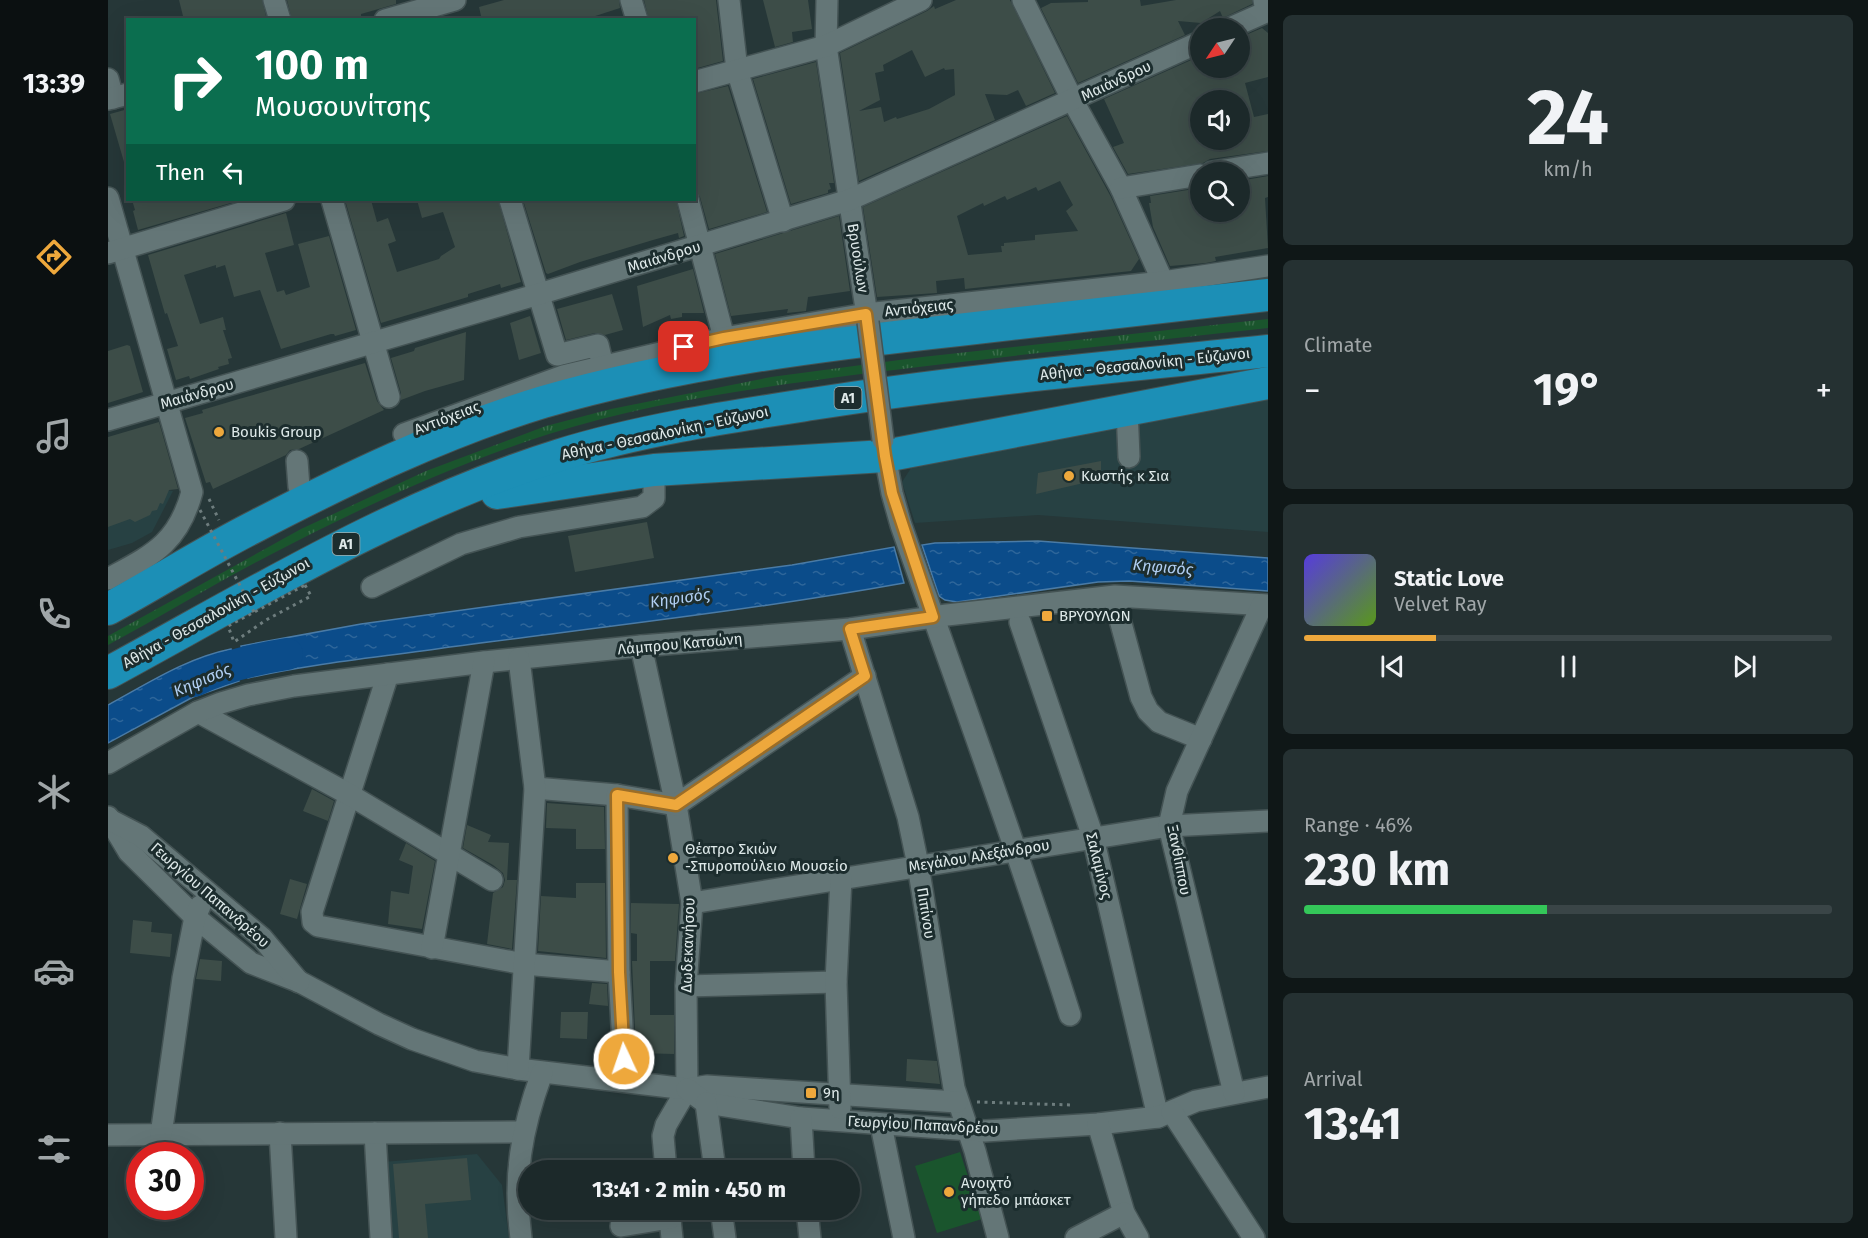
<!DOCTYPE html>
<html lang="en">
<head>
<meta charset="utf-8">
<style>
	body { margin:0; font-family:"Fira Sans",sans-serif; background:#253132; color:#f1f3f6; height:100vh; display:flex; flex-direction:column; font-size:22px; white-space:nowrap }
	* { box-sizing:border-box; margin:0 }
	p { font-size:20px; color:#a0a6a8 }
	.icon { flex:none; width:33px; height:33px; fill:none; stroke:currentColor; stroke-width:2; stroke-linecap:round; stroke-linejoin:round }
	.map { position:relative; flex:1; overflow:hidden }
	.drawer { display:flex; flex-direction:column; gap:15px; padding:15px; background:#0f1717; width:600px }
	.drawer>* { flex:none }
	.top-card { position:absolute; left:18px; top:18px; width:570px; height:183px; border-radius:0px; box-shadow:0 6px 24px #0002,0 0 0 2px #3a4547; background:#0b6e4f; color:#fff; overflow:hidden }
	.needle { width:39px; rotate:235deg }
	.tools { position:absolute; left:1082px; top:18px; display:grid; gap:12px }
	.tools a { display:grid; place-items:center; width:60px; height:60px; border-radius:50%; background:#1c292a; box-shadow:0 6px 24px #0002,0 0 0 2px #3a4547; font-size:30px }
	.speed { position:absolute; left:18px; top:1142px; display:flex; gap:12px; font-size:30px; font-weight:700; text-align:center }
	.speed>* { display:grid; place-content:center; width:78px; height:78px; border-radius:50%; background:#1c292a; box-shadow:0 6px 24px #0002,0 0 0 2px #3a4547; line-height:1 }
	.speed .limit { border:9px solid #d22; background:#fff; color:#111 }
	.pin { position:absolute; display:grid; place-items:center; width:51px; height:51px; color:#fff; margin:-26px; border-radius:12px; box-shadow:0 3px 9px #0006 }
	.me { position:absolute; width:66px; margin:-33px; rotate:357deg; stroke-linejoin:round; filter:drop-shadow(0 0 4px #0008) }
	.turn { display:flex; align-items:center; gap:21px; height:126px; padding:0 30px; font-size:27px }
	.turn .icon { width:78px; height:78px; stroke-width:2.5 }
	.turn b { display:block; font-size:42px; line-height:51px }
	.then { display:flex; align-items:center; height:57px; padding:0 30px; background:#0003; gap:12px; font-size:22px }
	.big { font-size:45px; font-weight:700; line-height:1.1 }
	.drawer .tile { flex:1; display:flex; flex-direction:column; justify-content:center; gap:9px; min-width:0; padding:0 21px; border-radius:9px; background:#253132 }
	.drawer .dial { align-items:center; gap:0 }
	.dial b { font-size:78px; line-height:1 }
	.song { display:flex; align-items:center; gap:18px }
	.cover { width:72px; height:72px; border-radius:9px; background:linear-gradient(135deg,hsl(250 70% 55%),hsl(90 70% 35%)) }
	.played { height:6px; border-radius:3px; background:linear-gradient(90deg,#eea83c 25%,#3a4547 25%) }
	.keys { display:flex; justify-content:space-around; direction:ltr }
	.heat { display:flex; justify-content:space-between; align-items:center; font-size:33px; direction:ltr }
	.charge { height:9px; border-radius:4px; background:linear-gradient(90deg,#34c759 46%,#3a4547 0) }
	.trip { position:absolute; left:410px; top:1160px; width:342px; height:60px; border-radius:30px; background:#1c292a; box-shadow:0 6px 24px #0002,0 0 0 2px #3a4547; font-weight:700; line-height:60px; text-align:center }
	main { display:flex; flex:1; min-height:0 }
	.tab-bar { display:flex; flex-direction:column; width:108px; justify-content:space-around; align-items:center; background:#0b1011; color:#a0a6a8 }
	.tab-bar .icon { width:42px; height:42px }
	.tab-bar .on { color:#eea83c }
	.tab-bar b { font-size:27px; color:#f1f3f6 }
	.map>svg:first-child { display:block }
</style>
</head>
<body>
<main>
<nav class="tab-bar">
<b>13:39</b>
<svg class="icon on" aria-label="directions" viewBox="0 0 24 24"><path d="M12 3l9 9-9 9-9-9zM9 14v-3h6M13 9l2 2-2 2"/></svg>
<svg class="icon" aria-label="music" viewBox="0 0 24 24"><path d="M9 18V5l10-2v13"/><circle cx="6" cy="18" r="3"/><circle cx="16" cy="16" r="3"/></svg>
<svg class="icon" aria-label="phone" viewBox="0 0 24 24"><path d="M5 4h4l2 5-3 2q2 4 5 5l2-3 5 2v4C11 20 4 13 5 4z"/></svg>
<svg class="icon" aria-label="climate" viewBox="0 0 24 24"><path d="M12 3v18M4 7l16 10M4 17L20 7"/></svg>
<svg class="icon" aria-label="car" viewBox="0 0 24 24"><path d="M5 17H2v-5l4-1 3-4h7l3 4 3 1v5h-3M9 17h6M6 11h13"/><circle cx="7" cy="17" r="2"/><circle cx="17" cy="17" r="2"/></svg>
<svg class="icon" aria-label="filters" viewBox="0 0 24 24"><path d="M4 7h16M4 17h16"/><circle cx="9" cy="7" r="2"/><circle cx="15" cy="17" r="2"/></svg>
</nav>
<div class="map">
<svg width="1160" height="1238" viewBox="0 0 1160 1238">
	<defs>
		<pattern id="grass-tufts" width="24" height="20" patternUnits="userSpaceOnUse" patternTransform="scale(1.5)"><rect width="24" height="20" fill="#1a552d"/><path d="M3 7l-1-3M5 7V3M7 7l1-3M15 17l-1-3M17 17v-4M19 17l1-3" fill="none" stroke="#3b6d4b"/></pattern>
		<pattern id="water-ripples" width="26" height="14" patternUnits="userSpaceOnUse" patternTransform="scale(1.5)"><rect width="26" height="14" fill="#0b4c8a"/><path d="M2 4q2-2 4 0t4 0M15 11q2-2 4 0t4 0" fill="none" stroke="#2e669a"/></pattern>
	</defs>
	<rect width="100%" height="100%" fill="#263738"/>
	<g fill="#274143">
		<polygon points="1160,397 1160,532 930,515 807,523 794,482 805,465"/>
		<polygon points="0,442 13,485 65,491 44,532 24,543 0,550"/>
		<polygon points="369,1154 394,1185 401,1238 281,1238 275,1162"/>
	</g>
	<path fill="url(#grass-tufts)" d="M 1160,319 L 1160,328 C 1024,343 888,357 753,374 C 648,388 541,402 441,434 C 344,465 250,509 160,556 C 106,584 54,616 0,645 L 0,636 L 193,529 L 318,471 L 438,426 L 503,409 L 663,377 L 814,357 Z"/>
	<polygon fill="#1a552d" points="852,1152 874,1219 829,1233 807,1166"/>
	<g fill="url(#water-ripples)" stroke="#4a7ba6" stroke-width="1.5">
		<polygon points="930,541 1160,558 1160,591 1021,581 990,582 849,602 837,600 831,596 814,545 827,543"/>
		<path d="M 786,547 L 796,583 C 646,610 494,627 342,647 C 275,657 206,663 140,678 L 133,646 L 253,624 L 684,565 Z"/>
		<path d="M 123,649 L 131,681 L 85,697 L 0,743 L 0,705 C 39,684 78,658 123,649 Z"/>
	</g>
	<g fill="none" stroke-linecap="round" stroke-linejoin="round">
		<path stroke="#0b4c8a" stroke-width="32" d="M 86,681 C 115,666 147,659 179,654"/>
	</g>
	<g fill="#3d4d48" fill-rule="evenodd">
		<polygon points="71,0 154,0 159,20 76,20"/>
		<polygon points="179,0 288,0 288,4 253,14 253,17 243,20 184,20"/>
		<polygon points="396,0 511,0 512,8 475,20 374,20 371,7"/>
		<polygon points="536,0 608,0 615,61 586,69 586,20 541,20"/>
		<polygon points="655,0 700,0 704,29 684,32 685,42 667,47"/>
		<path d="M 848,0 L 902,0 L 947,93 L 918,106 L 910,90 L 899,95 L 877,94 L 887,120 L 751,181 L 732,53 L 819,11 L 826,6 L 827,9 ZM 804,50 L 817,77 L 836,68 L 837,70 L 846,69 L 847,95 L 821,109 L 789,119 L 788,117 L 776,122 L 773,107 L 751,111 L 772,100 L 767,73 L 776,71 L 775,65 Z"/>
		<polygon points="980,0 1032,0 1033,6 1068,0 1144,0 1144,4 1115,18 1112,11 1093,23 1070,21 1077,35 970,83 933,8 943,3 980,2"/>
		<path d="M 1154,28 L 1160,33 L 1160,77 L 1137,83 L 1146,117 L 1160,114 L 1160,151 L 1102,159 L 1095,163 L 1020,174 L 1005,147 L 1016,143 L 996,99 L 1090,57 L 1092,68 L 1131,68 L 1131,38 ZM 1092,100 L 1131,100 L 1131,140 L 1092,140 Z"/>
		<polygon points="708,62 726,183 721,183 723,189 720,190 720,193 683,204 645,79"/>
		<polygon points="620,86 659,212 601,229 592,197 586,189 586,94"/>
		<polygon points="20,109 20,162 16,162 2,114"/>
		<path d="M 959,116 L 1003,197 L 1031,259 L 1023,271 L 857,289 L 856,278 L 828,281 L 829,293 L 769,297 L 755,207 ZM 952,181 L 965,205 L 958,211 L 970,231 L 927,235 L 927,240 L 896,243 L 896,246 L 893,246 L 894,252 L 860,255 L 849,216 L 875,203 L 876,206 L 897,196 L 899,200 L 928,187 L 930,191 Z"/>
		<polygon points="1160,176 1160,197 1157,198 1160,248 1107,257 1108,261 1098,263 1062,266 1045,227 1041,203 1043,203 1042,196 1092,188 1092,212 1131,212 1131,181"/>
		<polygon points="24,200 133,200 30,230 25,211 27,210"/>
		<polygon points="237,200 263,200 269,222 280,218 288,241 280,244 289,272 331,259 333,256 347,247 335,212 314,218 309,200 390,200 413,282 393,288 392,284 360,294 360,297 273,323"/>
		<polygon points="415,200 568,200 576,236 571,238 570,233 545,240 472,262 440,274 438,273"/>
		<polygon points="178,213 186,245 157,253 169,292 176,290 178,295 202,287 190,244 221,236 248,330 227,336 226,334 223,334 173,349 152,290 126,297 117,265 108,268 108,265 76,275 92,324 115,317 118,330 115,330 124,358 120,359 121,364 110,367 111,369 82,379 81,376 68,380 59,349 70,346 59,313 57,314 40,255"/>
		<polygon points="731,216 742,291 700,297 698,311 679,313 680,309 623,316 607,254"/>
		<polygon points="585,269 596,313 574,313 574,317 563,319 562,315 535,327 529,286"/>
		<polygon points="504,294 515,330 497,335 487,333 458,340 449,309"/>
		<polygon points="422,316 433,353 411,360 402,323"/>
		<polygon points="358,332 356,380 317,391 293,400 293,393 283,358 306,351 307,348"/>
		<polygon points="19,345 22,346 35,392 0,403 0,351"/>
		<polygon points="257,363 269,401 276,410 191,449 182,450 178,455 105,489 102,482 98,483 77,418 95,413 94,410 131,399"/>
		<polygon points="51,422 70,489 61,490 55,504 52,503 49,510 44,511 42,515 27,522 22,519 0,527 0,437"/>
		<polygon points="993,461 993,479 928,494 930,473"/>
		<polygon points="539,522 546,558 467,572 460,536"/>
		<polygon points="204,789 226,801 220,821 195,811"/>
		<polygon points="439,803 496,807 497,849 468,849 468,829 438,828"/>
		<polygon points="359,825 383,835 380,842 401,843 399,880 409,880 404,949 379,944 385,893 395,887 397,880 395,873 385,865 355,848"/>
		<polygon points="298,843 327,861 314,929 280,924 283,891 301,894 305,866 291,860"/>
		<polygon points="182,879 199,884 189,919 172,914"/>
		<polygon points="468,883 497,883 498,958 430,951 433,896 468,898"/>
		<polygon points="523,903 571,904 567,961 542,961 542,1015 566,1015 566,1054 528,1053 524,961 529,961 529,934 523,933"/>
		<polygon points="25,920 44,922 43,932 64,934 62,957 22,953"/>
		<polygon points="92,959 114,961 113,981 88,979"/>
		<polygon points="484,983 499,984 500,1006 481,1004"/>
		<polygon points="453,1012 480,1012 479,1039 452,1038"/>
		<polygon points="799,1059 829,1061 832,1084 798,1081"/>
		<polygon points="359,1158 363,1200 317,1204 320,1238 291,1238 285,1164"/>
	</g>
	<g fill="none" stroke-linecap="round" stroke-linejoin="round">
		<g stroke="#445354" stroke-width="24">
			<g id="minor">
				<polyline points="166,0 172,20"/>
				<polyline points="523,0 529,20"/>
				<polyline points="621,0 629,70 675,221"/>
				<polyline points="719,0 718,46 760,322"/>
				<polyline points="915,0 965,101 1013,188 1055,282"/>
				<polyline points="277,20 347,0"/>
				<polyline points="1122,28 1158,12 1156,0"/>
				<polyline points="0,79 5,98"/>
				<polyline points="586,82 718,46 813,0"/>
				<polyline points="0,99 20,94"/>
				<polyline points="1104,172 1160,163"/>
				<polyline points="1013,188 1092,175"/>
				<path d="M 0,198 L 84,492 C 70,544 44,555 0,579"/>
				<polyline points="224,200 281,397"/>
				<polyline points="402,200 449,355 490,345 495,366"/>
				<polyline points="580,200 616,338"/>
				<polyline points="0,253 176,200"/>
				<polyline points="1019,409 1021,457"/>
				<polyline points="0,420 431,294 741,200 1092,42"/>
				<polyline points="296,434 455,376 616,338 758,314 1055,282 1160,266"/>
				<path d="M 775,444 L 784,493 L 793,525 C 850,688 910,850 962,1015"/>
				<polyline points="189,461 191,487"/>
				<polyline points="264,587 353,544 411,527 534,507 546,498 546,470"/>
				<polyline points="1008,605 1033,697 1040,711 1051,722 1093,739"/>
				<polyline points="912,622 985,837 1050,1117"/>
				<polyline points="742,629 800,817 810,865 846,1088 867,1151 890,1238"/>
				<polyline points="533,646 568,805 584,903 578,986 579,1089 558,1125 555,1136 558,1170"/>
				<polyline points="280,674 204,912 205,922 210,926 416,964 511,972"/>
				<polyline points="90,712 242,795 384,880"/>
				<polyline points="0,763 90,712 113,703 140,695 186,686 376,662 533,646 742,629 839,615 1007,596 1160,605"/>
				<polyline points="427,788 509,795 568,805 757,676"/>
				<polyline points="509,795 511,972 517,1080"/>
				<polyline points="0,817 21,852 87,917 143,963 192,982 271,1024 304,1039 367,1061 410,1069 579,1089 599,1086 849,1102"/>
				<polyline points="2,820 33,836 154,938 191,982"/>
				<polyline points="584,903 1061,826 1160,821"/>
				<polyline points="324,948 376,662"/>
				<polyline points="578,986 728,982"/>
				<polyline points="410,1069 427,788 411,659"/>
				<polyline points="579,1089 598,1103 693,1118 877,1131 990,1124 1050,1117 1088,1101 1160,1087"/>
				<polyline points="1126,1093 1061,826 1069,791 1154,605"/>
				<polyline points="598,1103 607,1170"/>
				<polyline points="732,1108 728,982 733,878"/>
				<polyline points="1064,1112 1146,1238"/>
				<polyline points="693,1118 696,1170"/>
				<polyline points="990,1124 1016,1213 1030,1238"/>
				<polyline points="773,1125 796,1238"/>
				<polyline points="172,1133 178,1238"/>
				<polyline points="267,1133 273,1238"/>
				<polyline points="0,1135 415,1132"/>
				<polyline points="53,1135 75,978 87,917 92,906"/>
				<polyline points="561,1209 564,1238"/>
				<polyline points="613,1209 617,1238"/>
				<polyline points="699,1209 702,1238"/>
				<polyline points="513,1226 562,1218"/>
				<path d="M 413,1238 C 405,1177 413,1130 434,1073"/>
				<polyline points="968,1238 1016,1213"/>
			</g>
		</g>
		<g stroke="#445354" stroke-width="34">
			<g id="highway">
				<polyline points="389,493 546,470 777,456 1160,383"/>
				<path d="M 0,609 C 48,583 95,553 144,528 C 236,480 336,432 435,402 C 570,363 711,345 850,330 C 953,318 1057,307 1160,295"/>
				<path d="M 0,673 C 147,593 291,505 452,455 C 533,430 620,417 704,404 C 855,380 1008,367 1160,351"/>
			</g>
		</g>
		<g stroke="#6e7d7e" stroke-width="3" stroke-dasharray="3 4.5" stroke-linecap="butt">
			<polyline points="101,499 111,520"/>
			<polygon points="197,585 203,596 158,620 126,642 120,626"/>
			<polyline points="869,1102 964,1105"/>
		</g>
		<use href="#minor" stroke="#647677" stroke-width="21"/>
		<use href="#highway" stroke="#1c8fb6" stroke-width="32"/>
		<g stroke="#445354" stroke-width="24" stroke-linecap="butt">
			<polyline id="minor-bridge" points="760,322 775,440"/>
		</g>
		<polyline stroke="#6e7d7e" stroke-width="3" stroke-dasharray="3 4.5" stroke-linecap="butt" points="92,510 146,612"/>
		<use href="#minor-bridge" stroke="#647677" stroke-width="21"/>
	</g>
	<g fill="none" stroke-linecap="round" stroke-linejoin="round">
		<g stroke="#9b6d27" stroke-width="15">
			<polyline id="route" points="516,1059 511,972 509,795 568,805 757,676 742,629 825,617 784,493 777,456 758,314 616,338 576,347"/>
		</g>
		<use href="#route" stroke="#eea83c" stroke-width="10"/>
	</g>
	<g fill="#eea83c" stroke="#1c2d2e" stroke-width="2">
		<circle cx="111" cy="432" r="6"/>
		<circle cx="961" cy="476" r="6"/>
		<rect x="933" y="610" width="12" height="12" rx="3"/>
		<circle cx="565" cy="858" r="6"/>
		<rect x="697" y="1087" width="12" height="12" rx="3"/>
		<circle cx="841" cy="1192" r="6"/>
	</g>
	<g text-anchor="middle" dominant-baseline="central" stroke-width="6" stroke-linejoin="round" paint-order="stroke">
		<g fill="#1c2d2e" stroke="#a4b1b1" stroke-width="1.5">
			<rect x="726.5" y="387" width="27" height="22" rx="4.5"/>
			<rect x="224.5" y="533" width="27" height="22" rx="4.5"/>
		</g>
		<g font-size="14" font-weight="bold" fill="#dee9e9">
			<text x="740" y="398">Α1</text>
			<text x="238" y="544">Α1</text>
		</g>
		<g font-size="15" fill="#dee9e9" stroke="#1c2d2e">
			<text transform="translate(1008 81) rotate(-25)">Μαιάνδρου</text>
			<text transform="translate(556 257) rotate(-17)">Μαιάνδρου</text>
			<text transform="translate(750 258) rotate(81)">Βρυούλων</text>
			<text transform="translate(811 308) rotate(-6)">Αντιόχειας</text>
			<text transform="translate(1037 364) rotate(-6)">Αθήνα - Θεσσαλονίκη - Εύζωνοι</text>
			<text transform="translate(89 394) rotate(-16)">Μαιάνδρου</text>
			<text transform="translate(339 418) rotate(-21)">Αντιόχειας</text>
			<text transform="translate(557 433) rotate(-12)">Αθήνα - Θεσσαλονίκη - Εύζωνοι</text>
			<text transform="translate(108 613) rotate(-29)">Αθήνα - Θεσσαλονίκη - Εύζωνοι</text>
			<text transform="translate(572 644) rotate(-5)">Λάμπρου Κατσώνη</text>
			<text transform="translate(871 856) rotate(-9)">Μεγάλου Αλεξάνδρου</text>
			<text transform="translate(1071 860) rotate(79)">Ξανθίππου</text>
			<text transform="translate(991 866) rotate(76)">Σαλαμίνος</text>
			<text transform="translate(102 895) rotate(41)">Γεωργίου Παπανδρέου</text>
			<text transform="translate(818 913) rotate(81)">Πιπίνου</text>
			<text transform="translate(580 945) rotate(-88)">Δωδεκανήσου</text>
			<text transform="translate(815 1125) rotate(3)">Γεωργίου Παπανδρέου</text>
		</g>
		<g font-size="15" fill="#dee9e9" stroke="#1c2d2e" text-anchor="start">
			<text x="123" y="432">Boukis Group</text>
			<text x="973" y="476">Κωστής κ Σια</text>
			<text x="951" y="616">ΒΡΥΟΥΛΩΝ</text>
			<text x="577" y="849">Θέατρο Σκιών<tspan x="577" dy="17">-Σπυροπούλειο Μουσείο</tspan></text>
			<text x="715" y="1093">9η</text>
			<text x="853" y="1183">Ανοιχτό<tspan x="853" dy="17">γήπεδο μπάσκετ</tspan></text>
		</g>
		<g font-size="16" font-style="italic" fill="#b0cef2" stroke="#1c2d2e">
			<text transform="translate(1055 567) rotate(5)">Κηφισός</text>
			<text transform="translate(572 598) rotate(-8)">Κηφισός</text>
			<text transform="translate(94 680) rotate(-23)">Κηφισός</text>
		</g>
	</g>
</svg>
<div class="tools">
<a><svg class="needle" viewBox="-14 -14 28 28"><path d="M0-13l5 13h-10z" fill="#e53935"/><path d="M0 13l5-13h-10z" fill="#a0a6a8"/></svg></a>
<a><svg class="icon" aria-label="sound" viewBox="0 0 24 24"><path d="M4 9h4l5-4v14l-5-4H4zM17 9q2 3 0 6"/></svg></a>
<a><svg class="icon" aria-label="search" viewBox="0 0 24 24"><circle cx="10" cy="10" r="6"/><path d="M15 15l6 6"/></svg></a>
</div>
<div class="speed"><div class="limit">30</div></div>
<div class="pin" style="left:576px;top:347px;background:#d93025"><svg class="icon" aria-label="arrive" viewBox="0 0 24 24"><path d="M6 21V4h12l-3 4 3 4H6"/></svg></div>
<svg class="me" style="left:516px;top:1059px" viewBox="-20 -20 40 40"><circle r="17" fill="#eea83c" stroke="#fff" stroke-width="3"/><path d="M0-11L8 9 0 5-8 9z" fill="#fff"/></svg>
<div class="trip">13:41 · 2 min · 450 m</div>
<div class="top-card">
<div class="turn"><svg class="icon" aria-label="right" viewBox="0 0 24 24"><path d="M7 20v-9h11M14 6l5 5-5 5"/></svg><div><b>100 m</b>Μουσουνίτσης</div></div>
<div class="then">Then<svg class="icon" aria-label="left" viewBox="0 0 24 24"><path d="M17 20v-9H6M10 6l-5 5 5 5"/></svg></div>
</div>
</div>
<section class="drawer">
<div class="tile dial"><b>24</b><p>km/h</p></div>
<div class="tile"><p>Climate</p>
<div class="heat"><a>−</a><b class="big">19°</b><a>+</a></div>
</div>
<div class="tile">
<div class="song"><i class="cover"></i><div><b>Static Love</b><p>Velvet Ray</p></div></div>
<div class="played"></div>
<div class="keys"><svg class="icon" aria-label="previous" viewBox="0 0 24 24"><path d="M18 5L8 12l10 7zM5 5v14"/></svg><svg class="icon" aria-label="pause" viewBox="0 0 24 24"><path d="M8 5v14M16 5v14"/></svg><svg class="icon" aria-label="next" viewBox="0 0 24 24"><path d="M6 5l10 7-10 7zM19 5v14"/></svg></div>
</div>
<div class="tile"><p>Range · 46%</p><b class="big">230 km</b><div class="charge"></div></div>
<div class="tile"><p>Arrival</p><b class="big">13:41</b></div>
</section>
</main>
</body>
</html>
